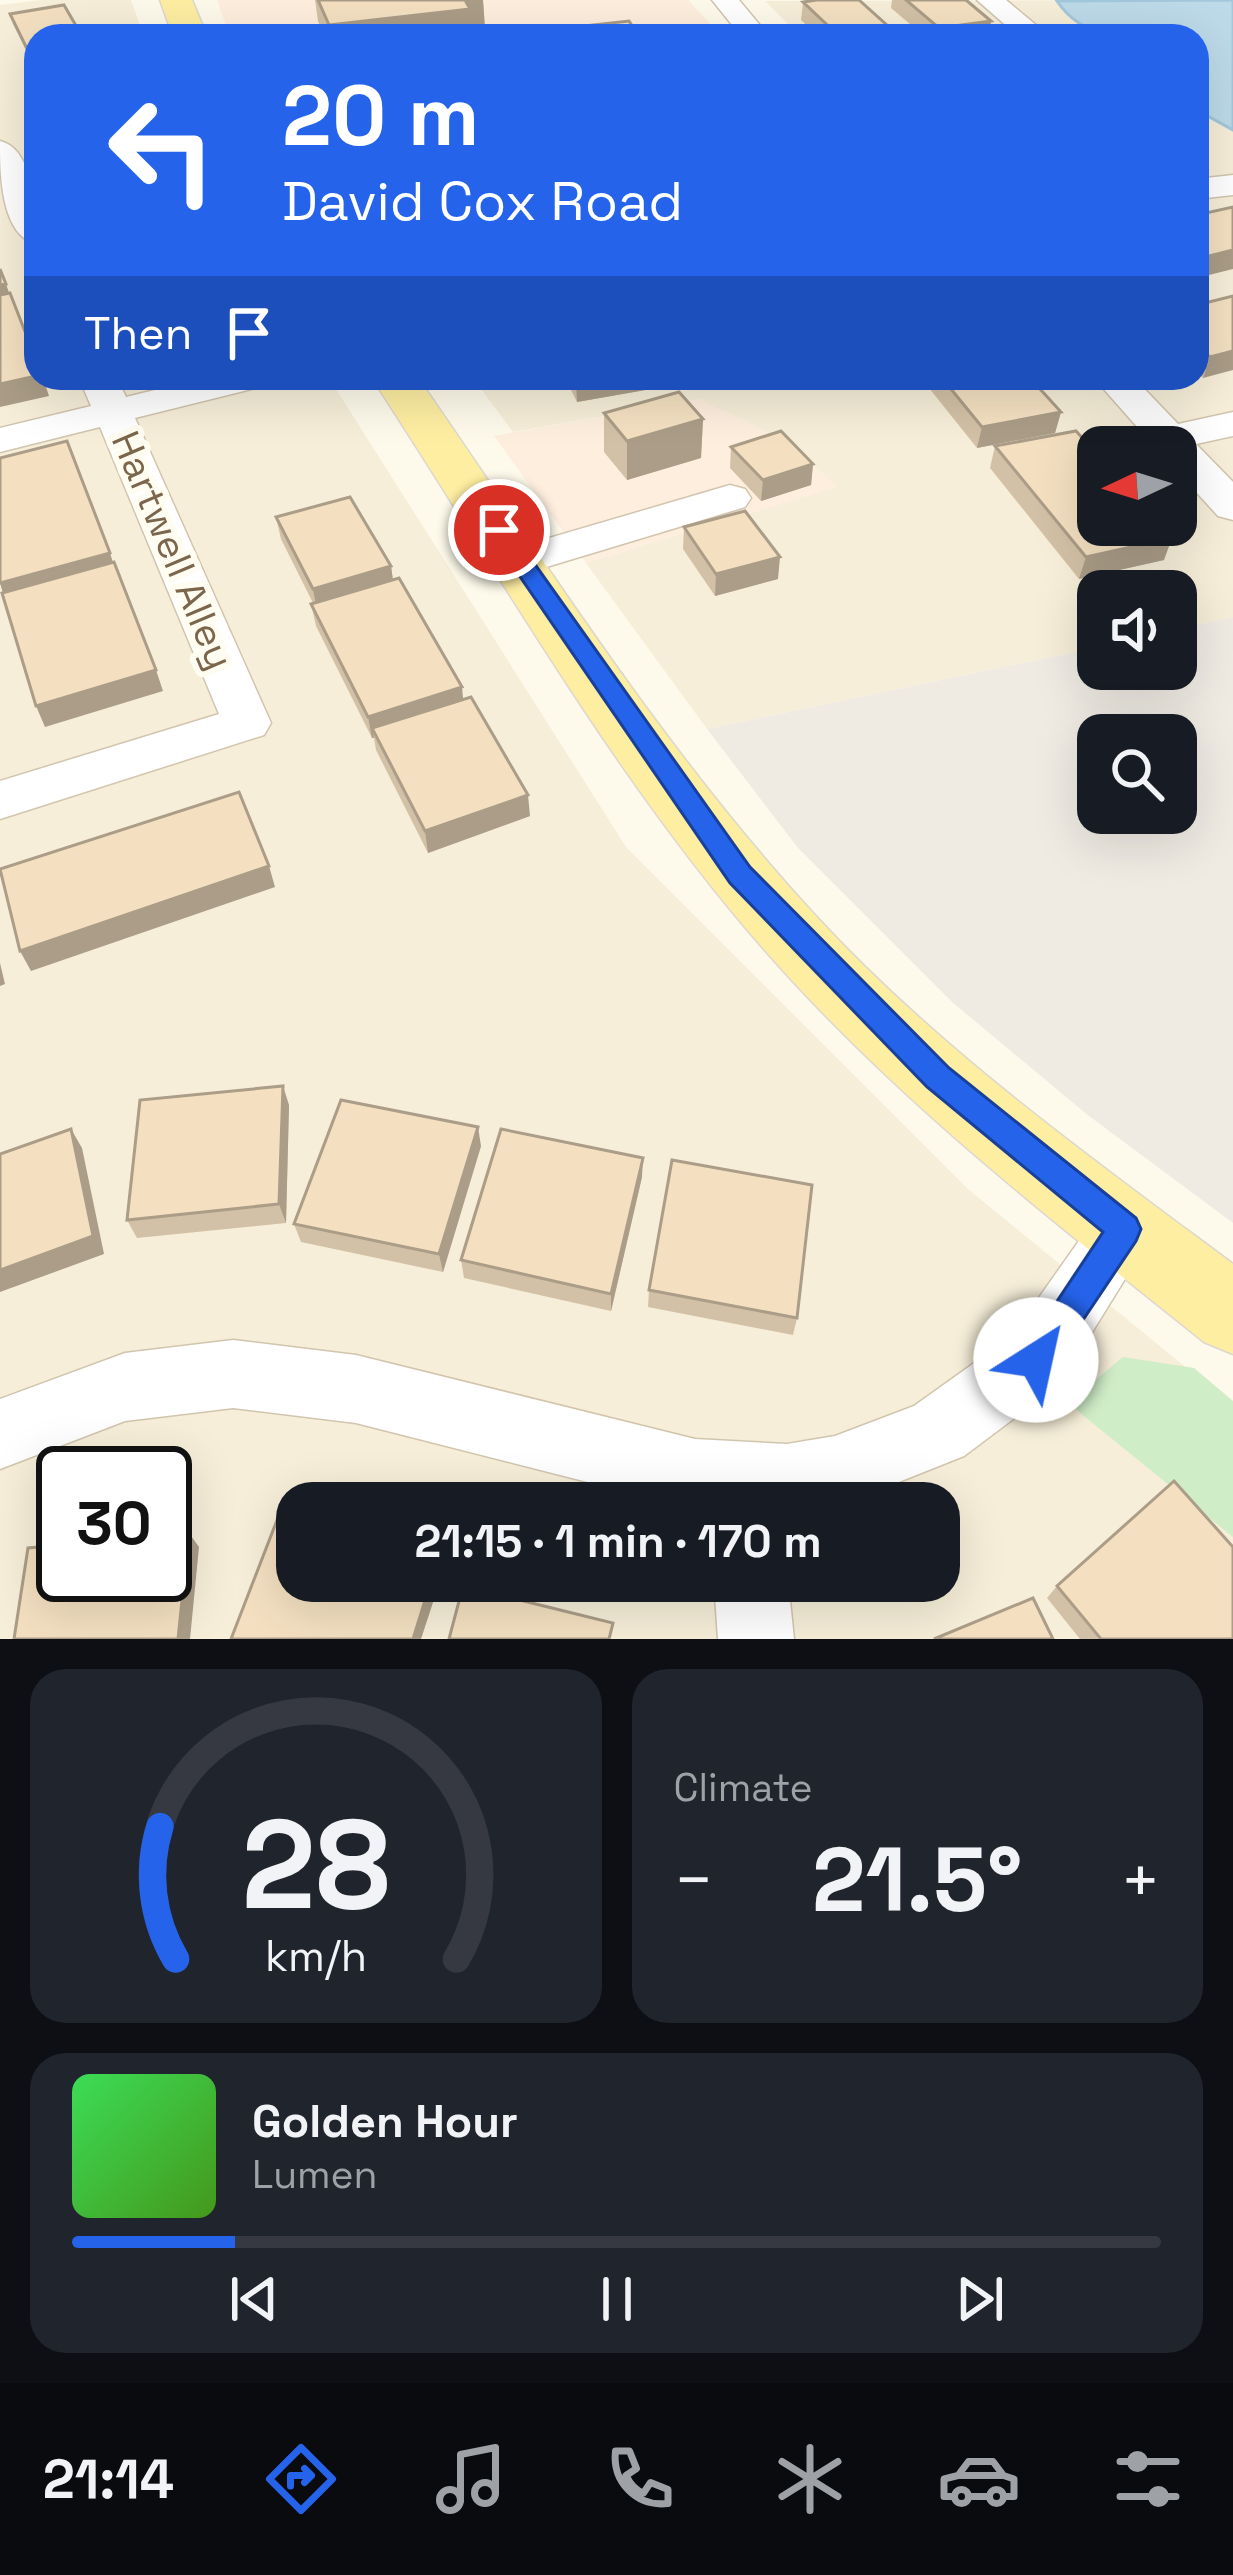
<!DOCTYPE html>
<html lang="en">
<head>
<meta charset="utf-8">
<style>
	body { margin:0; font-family:"Space Grotesk",sans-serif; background:#20242c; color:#f1f3f6; height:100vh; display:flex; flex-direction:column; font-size:45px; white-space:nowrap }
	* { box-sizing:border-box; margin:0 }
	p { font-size:39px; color:#9ea1a6 }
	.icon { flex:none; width:66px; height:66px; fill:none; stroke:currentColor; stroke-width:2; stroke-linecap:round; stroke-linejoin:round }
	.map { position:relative; height:1639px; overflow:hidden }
	.drawer { display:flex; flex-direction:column; gap:30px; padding:30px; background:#0d0f14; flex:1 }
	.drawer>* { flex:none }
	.hud { position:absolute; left:24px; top:24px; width:1185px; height:366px; border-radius:36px; box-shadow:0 12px 48px #0002; background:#2563eb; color:#fff; overflow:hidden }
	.needle { width:78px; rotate:266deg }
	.buttons { position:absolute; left:1077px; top:426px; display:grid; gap:24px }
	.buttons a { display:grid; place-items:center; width:120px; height:120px; border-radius:24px; background:#171b24; box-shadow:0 12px 48px #0002; font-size:60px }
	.speed { position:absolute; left:36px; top:1446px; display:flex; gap:24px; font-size:60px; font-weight:700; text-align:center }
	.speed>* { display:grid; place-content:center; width:156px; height:156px; border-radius:50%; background:#171b24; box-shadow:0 12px 48px #0002; line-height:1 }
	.speed .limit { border:6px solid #111; border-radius:18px; background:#fff; color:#111 }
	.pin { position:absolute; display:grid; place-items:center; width:102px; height:102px; color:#fff; margin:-51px; border:6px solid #fff; border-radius:50%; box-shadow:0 3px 12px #0007 }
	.me { position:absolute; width:132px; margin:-66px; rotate:35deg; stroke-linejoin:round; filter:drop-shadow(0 0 9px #0008) }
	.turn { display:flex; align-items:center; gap:42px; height:252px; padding:0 60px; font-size:54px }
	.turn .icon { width:156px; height:156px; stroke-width:2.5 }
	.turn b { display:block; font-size:84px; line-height:102px }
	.then { display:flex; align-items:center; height:114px; padding:0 60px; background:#0003; gap:24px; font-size:45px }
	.big { font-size:90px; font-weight:700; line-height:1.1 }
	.drawer .widget { flex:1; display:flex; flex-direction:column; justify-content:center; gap:18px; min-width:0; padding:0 42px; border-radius:36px; background:#20242c }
	.drawer .dial { align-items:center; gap:0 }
	.dial svg { height:312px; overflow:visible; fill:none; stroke:#363941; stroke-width:7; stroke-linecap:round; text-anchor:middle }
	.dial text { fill:#f1f3f6; stroke:none }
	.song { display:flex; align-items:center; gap:36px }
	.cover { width:144px; height:144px; border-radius:18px; background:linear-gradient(135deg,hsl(130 70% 55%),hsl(100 70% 35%)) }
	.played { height:12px; border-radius:6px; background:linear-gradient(90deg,#2563eb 15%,#363941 15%) }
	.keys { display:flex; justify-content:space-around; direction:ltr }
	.heat { display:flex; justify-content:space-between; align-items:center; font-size:66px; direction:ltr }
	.drawer .tiles { flex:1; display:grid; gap:30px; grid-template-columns:1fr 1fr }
	.widget:last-child { grid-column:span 2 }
	.trip { position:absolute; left:276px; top:1482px; width:684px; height:120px; border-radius:36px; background:#171b24; box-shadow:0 12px 48px #0002; font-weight:700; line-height:120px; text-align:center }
	.dock { display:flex; height:192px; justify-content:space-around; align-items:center; background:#090b0e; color:#9ea1a6 }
	.dock .icon { width:84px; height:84px }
	.dock .on { color:#2563eb }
	.dock b { font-size:54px; color:#f1f3f6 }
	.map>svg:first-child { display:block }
</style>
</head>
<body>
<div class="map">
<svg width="1233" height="1639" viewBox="0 0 1233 1639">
	<rect width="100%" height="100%" fill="#fdfaeb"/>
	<g fill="#f6eed8" fill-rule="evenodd">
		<path d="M 41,0 L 131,0 L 144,36 L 36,36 L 36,378 L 329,378 L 626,847 L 968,1189 L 1233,1406 L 1233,1639 L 0,1639 L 0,5 ZM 63,1473 L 165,1473 L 165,1575 L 63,1575 ZM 297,1503 L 939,1503 L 939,1581 L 297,1581 Z"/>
		<path d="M 1233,0 L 1233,617 L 1176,629 L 1176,591 L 1098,591 L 1098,647 L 707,729 L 586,563 L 837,486 L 700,399 L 513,432 L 473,378 L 1197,378 L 1197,36 L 800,36 L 765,1 ZM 1098,447 L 1176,447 L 1176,525 L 1098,525 Z"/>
	</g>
	<g fill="#feeede">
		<polygon points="217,0 688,0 719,33 230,36"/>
		<polygon points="700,399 786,441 838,487 586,563 494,436"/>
	</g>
	<path fill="#efebe3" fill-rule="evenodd" d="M 1233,617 L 1233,1223 L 1089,1116 L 952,1002 L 798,848 L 707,729 L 1098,647 L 1098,669 L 1176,669 L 1176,629 ZM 1098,735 L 1176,735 L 1176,813 L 1098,813 Z"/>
	<polygon fill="#cfedc7" points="1123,1357 1194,1368 1233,1401 1233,1537 1068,1403"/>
	<path fill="#bddae9" stroke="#a3c7db" stroke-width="3" d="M 1233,0 L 1233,130 L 1197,110 L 1197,36 C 1146,36 1089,49 1057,1 Z"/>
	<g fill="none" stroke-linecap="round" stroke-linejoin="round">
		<g stroke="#d2c5ae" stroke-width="3">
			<g id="minor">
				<polygon points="712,0 739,0 769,36 741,36"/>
				<polygon points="977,0 1006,0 1049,36 1018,36"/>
				<path d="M 0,141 C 35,149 36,215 36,244 C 0,235 0,171 0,141 Z"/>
				<polygon points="1233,175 1233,195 1197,199 1197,179"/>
				<polygon points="79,378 117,378 126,397 205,378 270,378 264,386 135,418 271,723 264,735 0,819 0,781 219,714 100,427 0,452 0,428 91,406"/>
				<polygon points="1094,378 1134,378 1178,424 1233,412 1233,436 1196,444 1233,482 1233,520 1218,516 1176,470 1176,447 1154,446"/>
				<polygon points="730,485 745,489 751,498 745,507 520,575 505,571 498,561 505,551"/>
				<polygon points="1124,1199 1146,1208 1156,1229 1060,1384 964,1456 846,1503 670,1503 356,1423 233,1408 125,1421 0,1469 0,1399 125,1353 233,1340 356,1355 695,1439 787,1444 835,1436 914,1406 1012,1336 1102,1208"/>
				<polygon points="714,1581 788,1581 794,1639 718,1639"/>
			</g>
		</g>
		<g stroke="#ddd7d0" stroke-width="3">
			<g id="major">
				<polygon points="160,0 192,0 207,36 173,36"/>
				<path d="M 372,378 L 418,378 C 544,560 663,750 814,914 C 937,1048 1088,1156 1233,1264 L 1233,1354 L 1204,1342 C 1053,1221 898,1101 769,955 C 615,781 499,572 372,378 Z"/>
			</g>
		</g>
		<use href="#minor" fill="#fff" fill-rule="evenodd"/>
		<use href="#major" fill="#fdeea2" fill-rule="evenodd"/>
	</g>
	<g fill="#d2c1a6">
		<polygon points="315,0 483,0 485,29 471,31 472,36 324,36 318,21"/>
		<polygon points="892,0 966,0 991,21 990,29 1012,36 924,36 891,8"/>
		<polygon points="803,2 899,36 818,36 801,20"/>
		<polygon points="10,14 36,36 36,70 13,24"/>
		<polygon points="1233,296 1203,378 1197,373 1197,305"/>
		<polygon points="565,378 714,378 577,402"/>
		<polygon points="921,378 1030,378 1061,412 1055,433 977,448"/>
		<polygon points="604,413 703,419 701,458 627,480 604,452"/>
		<polygon points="995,446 1164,560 1079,579 990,468"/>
		<polygon points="731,447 813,464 811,485 761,501 730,468"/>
		<polygon points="276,517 391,566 393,580 530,816 428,853 376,750 374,738 372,738 316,626 311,604 313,603 281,539"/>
		<polygon points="684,527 778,579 715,596 683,549"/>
		<polygon points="289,1105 286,1223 137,1238 127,1220"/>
		<polygon points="481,1146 443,1272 301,1242 294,1224"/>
		<polygon points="642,1177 611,1311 464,1278 461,1260"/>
		<polygon points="649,1290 797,1318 793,1335 648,1307"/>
		<polygon points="1057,1586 1233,1639 1080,1639 1047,1598"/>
	</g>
	<g fill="#ab9d87">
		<polygon points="464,0 483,0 485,29 471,31 472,36 331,36 329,25"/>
		<polygon points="991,21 989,36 938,36 939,28"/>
		<polygon points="1233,250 1233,269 1197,278 1197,259"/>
		<polygon points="6,284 13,304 0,307 0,285"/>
		<polygon points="1233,351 1233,370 1203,378 1210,357"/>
		<polygon points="36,376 36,378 43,378 49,396 0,407 0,384"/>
		<polygon points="592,378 714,378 577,402 576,381"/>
		<polygon points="1061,412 1055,433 977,448 982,427"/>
		<polygon points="703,419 701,458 627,480 627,441"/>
		<polygon points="813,464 811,485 761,501 763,480"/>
		<polygon points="1172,538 1164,560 1079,579 1086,557"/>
		<polygon points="110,553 117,575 7,606 0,583"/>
		<polygon points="780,557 778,579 715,596 716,574"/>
		<polygon points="391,566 394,588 317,610 313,589"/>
		<polygon points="156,670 163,691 45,727 36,706"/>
		<polygon points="462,687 464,709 372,728 374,738 372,738 368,717"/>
		<polygon points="528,795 530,816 428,853 425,831"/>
		<polygon points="269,866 275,887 31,971 20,951"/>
		<polygon points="0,963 5,984 0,986"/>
		<polygon points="283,1086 289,1105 286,1223 279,1204"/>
		<polygon points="478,1127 481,1146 443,1272 439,1254"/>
		<polygon points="71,1129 82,1148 104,1254 0,1292 0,1270"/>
		<polygon points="643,1158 642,1177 611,1311 611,1294"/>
		<polygon points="189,1533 199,1547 190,1639 178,1639"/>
		<polygon points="431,1581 440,1581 421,1639 413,1639"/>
	</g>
	<g fill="#f4e0c1" stroke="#ab9d87" stroke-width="3">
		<polygon points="318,0 465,0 470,9 329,25"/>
		<polygon points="817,0 859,0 899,36 839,36 803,2"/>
		<polygon points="906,0 966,0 991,21 939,28"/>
		<polygon points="64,5 82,36 36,36 36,62 34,63 10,14"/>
		<polygon points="629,21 639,36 491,36"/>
		<polygon points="1001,27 1012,36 945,35"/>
		<polygon points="1233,207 1233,250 1197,259 1197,215"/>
		<polygon points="0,269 6,284 0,285"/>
		<polygon points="10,293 36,360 36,376 0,384 0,295"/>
		<polygon points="1233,296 1233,351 1210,357 1197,346 1197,305"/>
		<polygon points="942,378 1030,378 1061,412 982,427"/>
		<polygon points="679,392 703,419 627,441 604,413"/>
		<polygon points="781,431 813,464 763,480 731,447"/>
		<polygon points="1076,431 1098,455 1098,525 1160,525 1172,538 1086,557 995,446"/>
		<polygon points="67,441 110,553 0,583 0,458"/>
		<polygon points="350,497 391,566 313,589 276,517"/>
		<polygon points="745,511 780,557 716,574 684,527"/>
		<polygon points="114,562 156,670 36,706 2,593"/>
		<polygon points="399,578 462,687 368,717 311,604"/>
		<polygon points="471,697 528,795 425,831 372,728"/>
		<polygon points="239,792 269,866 20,951 0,869"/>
		<polygon points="283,1086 279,1204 127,1220 140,1100"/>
		<polygon points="341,1100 478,1127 439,1254 294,1224"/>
		<polygon points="71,1129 93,1236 0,1270 0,1154"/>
		<polygon points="501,1129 643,1158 611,1294 461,1260"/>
		<polygon points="672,1160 812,1185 797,1318 649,1290"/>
		<polygon points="1174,1481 1233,1547 1233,1639 1101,1639 1057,1586"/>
		<polygon points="279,1515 297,1520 297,1581 431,1581 413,1639 231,1639"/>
		<polygon points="189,1533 178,1639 14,1639 28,1548 63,1545 63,1575 165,1575 165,1536"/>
		<polygon points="463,1586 613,1623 609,1639 449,1639"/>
		<polygon points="1033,1598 1053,1639 934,1639"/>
	</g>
	<polygon fill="#2563eb" stroke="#184099" stroke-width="3" points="499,523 507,525 750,867 949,1068 1136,1218 1141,1229 1136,1241 1048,1372 1036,1377 1023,1372 1018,1360 1103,1232 927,1087 730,883 488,530"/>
	<g text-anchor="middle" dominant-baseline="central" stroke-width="12" stroke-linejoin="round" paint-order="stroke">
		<g font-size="39" fill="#7b664b" stroke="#fffdf2">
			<text transform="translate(173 550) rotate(67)">Hartwell Alley</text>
		</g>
	</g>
</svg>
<div class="buttons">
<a><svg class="needle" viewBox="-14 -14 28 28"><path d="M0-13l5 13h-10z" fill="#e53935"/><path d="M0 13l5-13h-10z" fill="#9ea1a6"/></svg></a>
<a><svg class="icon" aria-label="sound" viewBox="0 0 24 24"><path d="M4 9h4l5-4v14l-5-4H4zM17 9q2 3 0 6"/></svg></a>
<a><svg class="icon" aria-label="search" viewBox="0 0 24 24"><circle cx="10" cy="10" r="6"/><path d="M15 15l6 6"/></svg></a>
</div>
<div class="speed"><div class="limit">30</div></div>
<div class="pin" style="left:499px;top:530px;background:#d93025"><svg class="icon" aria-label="arrive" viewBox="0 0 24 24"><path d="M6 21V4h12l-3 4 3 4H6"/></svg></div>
<svg class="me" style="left:1036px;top:1360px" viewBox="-20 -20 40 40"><circle r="19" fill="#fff"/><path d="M0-13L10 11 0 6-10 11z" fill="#2563eb"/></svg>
<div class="trip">21:15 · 1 min · 170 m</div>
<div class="hud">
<div class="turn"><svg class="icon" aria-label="left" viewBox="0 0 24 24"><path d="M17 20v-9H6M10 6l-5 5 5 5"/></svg><div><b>20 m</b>David Cox Road</div></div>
<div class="then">Then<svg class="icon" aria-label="arrive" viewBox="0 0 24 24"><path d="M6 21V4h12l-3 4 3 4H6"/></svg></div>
</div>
</div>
<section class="drawer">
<div class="tiles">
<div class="widget dial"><svg viewBox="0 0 100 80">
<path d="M14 69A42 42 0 1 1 86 69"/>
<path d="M14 69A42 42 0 0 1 10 35" stroke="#2563eb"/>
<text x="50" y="56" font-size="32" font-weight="700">28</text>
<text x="50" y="72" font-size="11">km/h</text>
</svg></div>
<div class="widget"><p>Climate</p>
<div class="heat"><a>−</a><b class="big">21.5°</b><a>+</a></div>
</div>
<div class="widget">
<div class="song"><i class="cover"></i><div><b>Golden Hour</b><p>Lumen</p></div></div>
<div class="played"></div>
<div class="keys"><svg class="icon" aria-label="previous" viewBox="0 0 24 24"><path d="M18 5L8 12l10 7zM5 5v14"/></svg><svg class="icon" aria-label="pause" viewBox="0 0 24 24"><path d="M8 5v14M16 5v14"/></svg><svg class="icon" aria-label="next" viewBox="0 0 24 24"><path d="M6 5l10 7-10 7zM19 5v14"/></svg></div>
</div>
</div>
</section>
<nav class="dock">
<b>21:14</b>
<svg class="icon on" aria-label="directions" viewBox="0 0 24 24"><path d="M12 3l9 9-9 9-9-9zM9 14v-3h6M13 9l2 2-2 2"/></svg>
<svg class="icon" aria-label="music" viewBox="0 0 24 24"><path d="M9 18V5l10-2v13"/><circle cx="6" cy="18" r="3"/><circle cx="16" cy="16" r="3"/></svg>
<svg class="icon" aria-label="phone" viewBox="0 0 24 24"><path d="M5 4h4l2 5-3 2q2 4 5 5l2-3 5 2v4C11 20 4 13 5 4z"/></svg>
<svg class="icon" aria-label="climate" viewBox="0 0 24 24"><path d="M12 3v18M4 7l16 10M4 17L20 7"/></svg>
<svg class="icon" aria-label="car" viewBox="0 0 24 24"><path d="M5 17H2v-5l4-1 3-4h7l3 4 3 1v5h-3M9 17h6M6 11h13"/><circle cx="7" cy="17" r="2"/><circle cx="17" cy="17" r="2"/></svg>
<svg class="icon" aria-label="filters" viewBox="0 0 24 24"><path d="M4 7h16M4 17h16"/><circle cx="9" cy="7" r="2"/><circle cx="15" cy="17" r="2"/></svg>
</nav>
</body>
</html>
